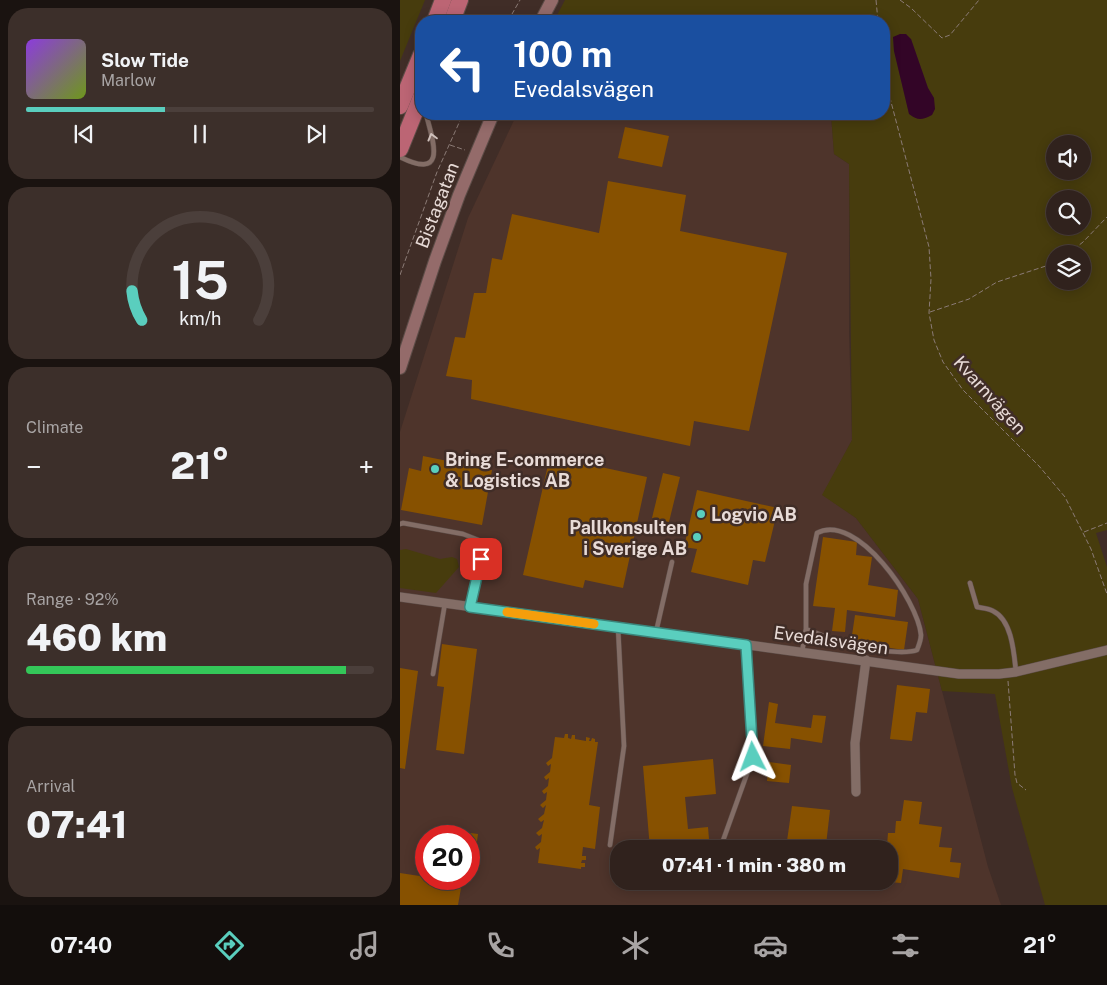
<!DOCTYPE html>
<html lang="en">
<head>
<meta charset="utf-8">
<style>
	body { margin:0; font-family:"Public Sans",sans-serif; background:#3c2f2a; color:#f1f3f6; height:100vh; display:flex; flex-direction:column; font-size:19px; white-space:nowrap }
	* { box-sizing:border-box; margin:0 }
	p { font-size:16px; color:#a8a4a4 }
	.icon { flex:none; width:28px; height:28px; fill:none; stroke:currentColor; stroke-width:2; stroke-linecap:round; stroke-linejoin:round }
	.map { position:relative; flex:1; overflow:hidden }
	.panel { display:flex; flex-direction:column; gap:8px; padding:8px; background:#1a1310; width:400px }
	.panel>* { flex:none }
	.guide { position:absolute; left:15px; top:15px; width:475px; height:105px; border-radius:20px; box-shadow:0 2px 12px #0003,0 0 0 1px #4b3f3b; background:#1a4fa0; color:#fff; overflow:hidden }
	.tools { position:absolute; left:646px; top:135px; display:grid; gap:10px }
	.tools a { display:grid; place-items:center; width:45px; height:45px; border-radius:50%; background:#30221d; box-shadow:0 2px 12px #0003,0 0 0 1px #4b3f3b; font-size:25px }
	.speed { position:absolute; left:15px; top:825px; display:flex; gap:10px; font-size:25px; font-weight:700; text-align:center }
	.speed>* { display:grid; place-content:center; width:65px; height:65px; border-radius:50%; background:#30221d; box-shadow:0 2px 12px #0003,0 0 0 1px #4b3f3b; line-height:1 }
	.speed .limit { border:8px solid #d22; background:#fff; color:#111 }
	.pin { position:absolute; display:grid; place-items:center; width:42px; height:42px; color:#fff; margin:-21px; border-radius:10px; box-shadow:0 2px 8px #0006 }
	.me { position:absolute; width:55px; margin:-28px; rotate:357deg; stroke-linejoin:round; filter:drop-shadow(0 0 4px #0008) }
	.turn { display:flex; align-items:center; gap:18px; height:105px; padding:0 15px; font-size:22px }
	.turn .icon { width:65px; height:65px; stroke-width:2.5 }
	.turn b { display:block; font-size:35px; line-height:42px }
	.big { font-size:38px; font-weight:800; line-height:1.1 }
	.panel .tile { flex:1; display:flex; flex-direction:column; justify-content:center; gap:8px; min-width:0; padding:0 18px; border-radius:20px; background:#3c2f2a }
	.panel .dial { align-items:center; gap:0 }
	.dial svg { height:130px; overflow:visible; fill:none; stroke:#4b3f3b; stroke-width:7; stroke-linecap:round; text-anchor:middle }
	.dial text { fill:#f1f3f6; stroke:none }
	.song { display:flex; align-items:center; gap:15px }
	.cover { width:60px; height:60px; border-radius:8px; background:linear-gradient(135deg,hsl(270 70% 55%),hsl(80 70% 35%)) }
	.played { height:5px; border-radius:2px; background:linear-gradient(90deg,#5acebe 40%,#4b3f3b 40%) }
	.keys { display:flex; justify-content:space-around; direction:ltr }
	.heat { display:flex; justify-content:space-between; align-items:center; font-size:28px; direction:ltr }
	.charge { height:8px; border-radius:4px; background:linear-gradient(90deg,#34c759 92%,#4b3f3b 0) }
	.trip { position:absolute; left:210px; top:840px; width:288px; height:50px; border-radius:20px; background:#30221d; box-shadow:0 2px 12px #0003,0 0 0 1px #4b3f3b; font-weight:800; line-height:50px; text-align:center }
	.dock { display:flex; height:80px; justify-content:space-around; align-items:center; background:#130e0c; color:#a8a4a4 }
	.dock .icon { width:35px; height:35px }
	.dock .current { color:#5acebe }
	.dock b { font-size:22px; color:#f1f3f6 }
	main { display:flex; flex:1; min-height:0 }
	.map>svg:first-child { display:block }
</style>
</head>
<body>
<main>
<section class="panel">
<div class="tile">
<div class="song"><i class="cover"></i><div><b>Slow Tide</b><p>Marlow</p></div></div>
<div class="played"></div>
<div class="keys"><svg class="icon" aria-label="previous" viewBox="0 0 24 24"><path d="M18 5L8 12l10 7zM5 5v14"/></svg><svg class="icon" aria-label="pause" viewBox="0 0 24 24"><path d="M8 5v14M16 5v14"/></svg><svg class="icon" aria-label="next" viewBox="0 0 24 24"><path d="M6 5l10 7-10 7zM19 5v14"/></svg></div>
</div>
<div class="tile dial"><svg viewBox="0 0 100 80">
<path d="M14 69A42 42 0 1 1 86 69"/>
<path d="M14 69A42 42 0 0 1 8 51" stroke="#5acebe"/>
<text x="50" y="56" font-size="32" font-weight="700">15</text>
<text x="50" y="72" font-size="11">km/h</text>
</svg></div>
<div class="tile"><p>Climate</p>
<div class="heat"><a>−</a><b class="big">21°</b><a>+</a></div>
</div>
<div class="tile"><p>Range · 92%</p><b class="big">460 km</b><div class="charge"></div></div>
<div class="tile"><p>Arrival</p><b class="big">07:41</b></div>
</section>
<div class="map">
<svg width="707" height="905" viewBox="0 0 707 905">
	<rect width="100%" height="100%" fill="#402d27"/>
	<path fill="#4e342b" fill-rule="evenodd" d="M 117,114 L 265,114 L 277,117 L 278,114 L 431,114 L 434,154 L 449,164 L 449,331 L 452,440 L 423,495 L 456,518 L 518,599 L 588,867 L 601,905 L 0,905 L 0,432 L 68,218 ZM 26,836 L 69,836 L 69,879 L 26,879 ZM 219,849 L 489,849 L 489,881 L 219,881 Z"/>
	<g fill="#473c0d" fill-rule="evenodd">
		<polygon points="0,0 25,0 0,61"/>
		<path d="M 165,0 L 707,0 L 707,530 L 696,533 L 707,567 L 707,905 L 645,905 L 612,788 L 595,694 L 542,691 L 518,599 L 456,518 L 422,495 L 452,440 L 449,164 L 434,154 L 431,114 L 484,114 L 484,21 L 154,21 ZM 493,38 L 511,39 L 528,88 L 534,98 L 509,113 L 494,51 ZM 655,144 L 682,144 L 682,171 L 655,171 ZM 655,199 L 682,199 L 682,226 L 655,226 ZM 655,254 L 682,254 L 682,281 L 655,281 Z"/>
		<polygon points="6,549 40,559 52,557 57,559 59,567 36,593 0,588 0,550"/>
	</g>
	<path fill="#330527" d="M 500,34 L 506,34 L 511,39 L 528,88 L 534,98 L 535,109 L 532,115 C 522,120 518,121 509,114 L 494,51 L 493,37 Z"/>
	<g fill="#875100">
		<polygon points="225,127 269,136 262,167 218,158"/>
		<polygon points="208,181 286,195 280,231 387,253 349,431 294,421 290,446 71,399 72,380 46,376 55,337 65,338 74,293 86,293 92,258 102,260 112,214 199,233"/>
		<polygon points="23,456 92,470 82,525 1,510 9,468 21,471"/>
		<polygon points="150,456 247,477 223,588 185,580 183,588 123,575"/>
		<polygon points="263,473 280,477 269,522 252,518"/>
		<polygon points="297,490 378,508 365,562 353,560 348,585 291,572 297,549 284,547"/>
		<polygon points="423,537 457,542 456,555 472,557 468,585 498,590 495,617 447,610 445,632 432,631 435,608 413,606"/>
		<polygon points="455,615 508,622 504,650 451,642"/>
		<polygon points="42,644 77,649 64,754 36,750 44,687 37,686"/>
		<polygon points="0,668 18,671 5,769 0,768"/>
		<polygon points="497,685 530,689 527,713 516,712 512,741 490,739"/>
		<polygon points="369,702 378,704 375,723 411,728 413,715 426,716 422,743 391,738 390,749 363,746"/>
		<polygon points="165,734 168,734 168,738 171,739 172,735 175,735 175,739 186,741 186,737 190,738 189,741 191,741 192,738 195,739 195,742 198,742 189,805 200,807 195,849 183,847 182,856 186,856 186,860 182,860 181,863 185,863 185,867 181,867 181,869 138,863 140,848 137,850 135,847 141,842 142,834 139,836 136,833 142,828 144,820 141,822 138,819 144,814 146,805 143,808 140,805 146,800 147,792 144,794 142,791 148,786 149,778 146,780 144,777 150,772 151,764 148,766 146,763 152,758 155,737 164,738"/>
		<polygon points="313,759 316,794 285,797 288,829 308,827 309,839 289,841 290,849 250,849 243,766"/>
		<polygon points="369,762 391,765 389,783 367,781"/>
		<polygon points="504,800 522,802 519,824 542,827 539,847 552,848 550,862 561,863 559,878 503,869 501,883 489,882 489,849 472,849 472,844 487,846 488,833 495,833 496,821 501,821"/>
		<polygon points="392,806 430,810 426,845 387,841"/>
		<polygon points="56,831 78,834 74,863 69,862 69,836 56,836"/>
		<polygon points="0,873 26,877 26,879 46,880 45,886 61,888 58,905 0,905"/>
	</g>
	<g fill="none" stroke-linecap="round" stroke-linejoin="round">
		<g stroke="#5c4c47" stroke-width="5.5">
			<g id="lane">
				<path d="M 0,157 C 48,181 33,141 26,114"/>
				<polyline points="0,524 3,523 63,534 81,541 81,559 70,607"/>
				<path d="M 570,583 L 577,607 C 582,608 588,608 593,611 C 612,620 614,653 616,672"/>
				<polyline points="256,632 272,562"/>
				<path d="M 402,652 L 406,629 L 406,584 L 417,533 C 457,512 518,601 521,635 C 521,639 519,645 517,650 C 505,655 460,649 447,645 C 433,640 420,634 406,629"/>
				<polyline points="33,674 45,603"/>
				<polyline points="210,845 224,746 218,627"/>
				<polyline points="320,849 353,757 347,645"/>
			</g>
		</g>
		<g stroke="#5c4c47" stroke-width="10">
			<g id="street">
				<polyline points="0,597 559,674 599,674 616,672 707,650"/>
				<polyline points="456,792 455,743 466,660"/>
			</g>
		</g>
		<g stroke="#5c4c47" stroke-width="14">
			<g id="secondary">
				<polyline points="141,21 152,0"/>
				<polyline points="0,368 35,261 59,195 93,114"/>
			</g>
		</g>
		<g stroke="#5c4c47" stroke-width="18">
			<g id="highway">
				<polyline points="35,21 43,0"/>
				<polyline points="52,21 60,0"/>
				<polyline points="0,106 21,55"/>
				<polyline points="0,149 21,97"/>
			</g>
		</g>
		<g stroke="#8b7b76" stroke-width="1" stroke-dasharray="5 2.5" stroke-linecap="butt">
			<polyline points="476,0 478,21"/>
			<polyline points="500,0 511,8 542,38 550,35 579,0"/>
			<polyline points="108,21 120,0"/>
			<polyline points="484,75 529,247 531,279 529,313 534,340 543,362 563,390 639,466 665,497 691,549 707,594"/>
			<polyline points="50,145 65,150"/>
			<polyline points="668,254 683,242 707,217"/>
			<polyline points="0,275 37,172 63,114"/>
			<polyline points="530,312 569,299 597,282 655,263"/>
			<polyline points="684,532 707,523"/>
			<polyline points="608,681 615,775 617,783 626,790"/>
		</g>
		<use href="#lane" stroke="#836d66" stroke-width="4.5"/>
		<use href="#street" stroke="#836d66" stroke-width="9"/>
		<use href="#secondary" stroke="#946b6a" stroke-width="12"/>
		<use href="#highway" stroke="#bc6574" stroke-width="16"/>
	</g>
	<defs><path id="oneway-chevron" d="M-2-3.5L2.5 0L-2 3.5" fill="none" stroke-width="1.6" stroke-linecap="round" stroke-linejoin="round" transform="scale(1.25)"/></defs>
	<use stroke="#cfc0bb" href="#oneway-chevron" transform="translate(32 137) rotate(-105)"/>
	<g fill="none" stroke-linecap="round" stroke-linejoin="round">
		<g stroke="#3a867c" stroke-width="12">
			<polyline id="route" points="81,559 70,607 346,645 353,757"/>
		</g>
		<use href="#route" stroke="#5acebe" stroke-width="9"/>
		<polyline stroke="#f59e0b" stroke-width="9" points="107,612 194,624"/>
	</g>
	<g fill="#5acebe" stroke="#402d27" stroke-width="2">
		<circle cx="35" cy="469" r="5"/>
		<circle cx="301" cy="514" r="5"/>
		<circle cx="297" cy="537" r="5"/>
	</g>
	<g text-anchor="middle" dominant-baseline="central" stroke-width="5" stroke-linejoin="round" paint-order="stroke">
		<g font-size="18" fill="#e8dbd7" stroke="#402d27">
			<text transform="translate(37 205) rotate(-69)">Bistagatan</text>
			<text transform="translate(590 395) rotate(48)">Kvarnvägen</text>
			<text transform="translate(431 640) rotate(8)">Evedalsvägen</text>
		</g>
		<g font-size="18" font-weight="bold" fill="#e8dbd7" stroke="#402d27" text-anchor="start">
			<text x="45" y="459">Bring E-commerce<tspan x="45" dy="21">&amp; Logistics AB</tspan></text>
			<text x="311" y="514">Logvio AB</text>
			<text x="287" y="527" text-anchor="end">Pallkonsulten<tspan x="287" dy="21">i Sverige AB</tspan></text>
		</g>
	</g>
</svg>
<div class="tools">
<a><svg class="icon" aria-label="sound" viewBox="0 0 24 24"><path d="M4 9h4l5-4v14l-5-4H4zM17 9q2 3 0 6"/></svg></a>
<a><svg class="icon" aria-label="search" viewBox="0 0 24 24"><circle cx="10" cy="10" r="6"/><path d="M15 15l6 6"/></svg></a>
<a><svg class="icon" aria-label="layers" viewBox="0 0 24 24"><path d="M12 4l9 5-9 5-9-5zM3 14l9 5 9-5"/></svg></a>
</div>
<div class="speed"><div class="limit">20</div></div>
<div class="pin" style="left:81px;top:559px;background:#d93025"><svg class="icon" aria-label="arrive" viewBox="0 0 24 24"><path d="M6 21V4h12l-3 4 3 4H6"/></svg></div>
<svg class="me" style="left:353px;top:757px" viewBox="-20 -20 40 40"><path d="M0-17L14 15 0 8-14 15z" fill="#5acebe" stroke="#fff" stroke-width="4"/></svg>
<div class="trip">07:41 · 1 min · 380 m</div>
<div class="guide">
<div class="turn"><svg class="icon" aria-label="left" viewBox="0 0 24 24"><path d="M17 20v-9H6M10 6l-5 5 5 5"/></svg><div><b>100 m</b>Evedalsvägen</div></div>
</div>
</div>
</main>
<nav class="dock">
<b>07:40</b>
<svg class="icon current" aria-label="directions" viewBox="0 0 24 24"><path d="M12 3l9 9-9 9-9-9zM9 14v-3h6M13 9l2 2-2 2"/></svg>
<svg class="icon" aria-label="music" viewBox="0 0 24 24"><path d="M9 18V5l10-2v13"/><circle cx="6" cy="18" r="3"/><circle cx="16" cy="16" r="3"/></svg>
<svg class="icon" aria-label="phone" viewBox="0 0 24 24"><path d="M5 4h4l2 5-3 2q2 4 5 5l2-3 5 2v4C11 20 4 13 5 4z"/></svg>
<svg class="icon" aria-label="climate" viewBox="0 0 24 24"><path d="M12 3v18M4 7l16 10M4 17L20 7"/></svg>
<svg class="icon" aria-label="car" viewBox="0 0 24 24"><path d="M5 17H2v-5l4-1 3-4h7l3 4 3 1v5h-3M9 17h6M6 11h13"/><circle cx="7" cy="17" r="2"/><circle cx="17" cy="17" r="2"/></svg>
<svg class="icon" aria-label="filters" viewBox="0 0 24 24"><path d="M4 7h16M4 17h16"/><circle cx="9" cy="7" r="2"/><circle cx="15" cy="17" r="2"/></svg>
<b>21°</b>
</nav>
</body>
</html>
